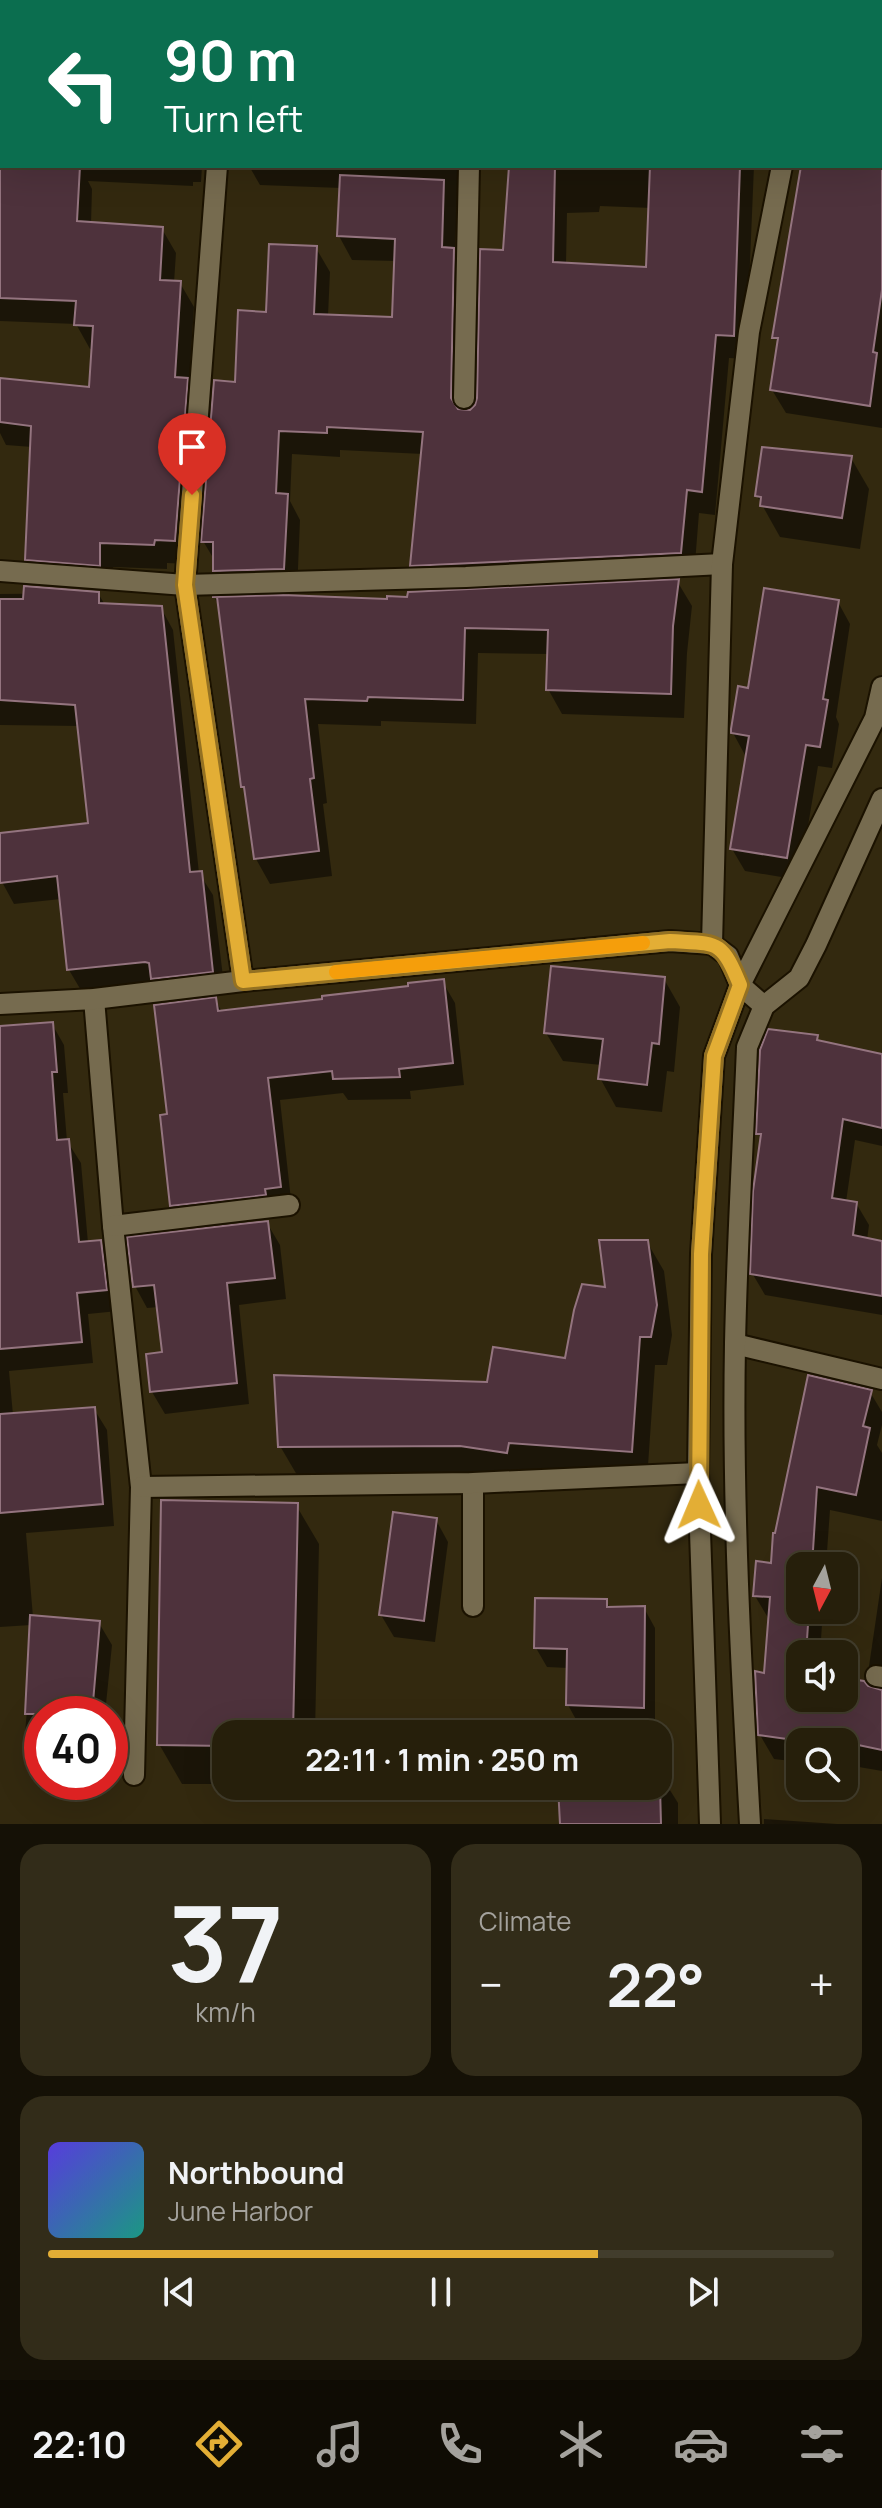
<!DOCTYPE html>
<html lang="en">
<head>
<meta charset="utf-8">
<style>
	body { margin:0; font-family:Manrope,sans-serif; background:#322c19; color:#f1f3f6; height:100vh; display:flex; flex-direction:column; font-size:30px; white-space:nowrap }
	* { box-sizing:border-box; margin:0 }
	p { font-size:26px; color:#a4a29d }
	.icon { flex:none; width:44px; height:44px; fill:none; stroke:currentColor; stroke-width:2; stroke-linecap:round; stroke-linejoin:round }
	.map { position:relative; height:1824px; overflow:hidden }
	.sheet { display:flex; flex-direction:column; gap:20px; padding:20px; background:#151106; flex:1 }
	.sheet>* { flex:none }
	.hud { position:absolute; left:0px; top:0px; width:882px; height:168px; box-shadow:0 8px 32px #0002,0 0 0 2px #423d2c; background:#0b6e4f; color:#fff; overflow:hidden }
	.needle { width:52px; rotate:187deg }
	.controls { position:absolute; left:786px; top:1552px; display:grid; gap:16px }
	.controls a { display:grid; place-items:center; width:72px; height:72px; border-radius:16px; background:#261f0b; box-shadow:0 8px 32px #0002,0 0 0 2px #423d2c; font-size:40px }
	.speed { position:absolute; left:24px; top:1696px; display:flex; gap:16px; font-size:40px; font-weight:700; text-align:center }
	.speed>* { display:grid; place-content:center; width:104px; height:104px; border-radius:50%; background:#261f0b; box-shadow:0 8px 32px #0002,0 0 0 2px #423d2c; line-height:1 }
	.speed .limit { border:12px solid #d22; background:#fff; color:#111 }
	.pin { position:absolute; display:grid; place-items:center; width:68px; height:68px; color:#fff; margin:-82px -34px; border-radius:50% 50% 50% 0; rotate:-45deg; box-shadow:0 0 8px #0007 }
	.pin .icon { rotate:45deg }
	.me { position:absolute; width:88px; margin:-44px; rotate:359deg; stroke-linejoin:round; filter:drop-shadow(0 0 6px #0008) }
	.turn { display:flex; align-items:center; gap:28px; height:168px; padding:0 32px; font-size:36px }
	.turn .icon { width:104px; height:104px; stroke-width:2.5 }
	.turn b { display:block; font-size:56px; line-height:68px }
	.big { font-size:60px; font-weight:700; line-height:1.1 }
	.sheet .tile { flex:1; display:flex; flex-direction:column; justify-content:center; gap:12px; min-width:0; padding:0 28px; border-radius:24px; background:#322c19 }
	.sheet .dial { align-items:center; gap:0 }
	.dial b { font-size:104px; line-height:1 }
	.song { display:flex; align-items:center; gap:24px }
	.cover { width:96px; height:96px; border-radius:12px; background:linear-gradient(135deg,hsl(250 70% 55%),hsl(170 70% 35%)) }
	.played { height:8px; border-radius:4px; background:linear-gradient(90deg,#e3ae35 70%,#423d2c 70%) }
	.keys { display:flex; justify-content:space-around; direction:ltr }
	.heat { display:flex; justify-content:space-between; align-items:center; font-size:44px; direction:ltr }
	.sheet .tiles { flex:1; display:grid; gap:20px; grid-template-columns:1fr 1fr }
	.tile:last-child { grid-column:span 2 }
	.trip { position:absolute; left:212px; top:1720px; width:460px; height:80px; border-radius:24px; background:#261f0b; box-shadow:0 8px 32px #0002,0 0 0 2px #423d2c; font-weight:700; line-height:80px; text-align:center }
	.tabs { display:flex; height:128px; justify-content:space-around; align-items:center; background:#0f0c04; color:#a4a29d }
	.tabs .icon { width:56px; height:56px }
	.tabs .on { color:#e3ae35 }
	.tabs b { font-size:36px; color:#f1f3f6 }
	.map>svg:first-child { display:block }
</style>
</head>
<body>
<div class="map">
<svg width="882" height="1824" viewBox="0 0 882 1824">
	<rect width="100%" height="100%" fill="#33290f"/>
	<g fill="#0007" fill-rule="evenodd">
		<polygon points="21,0 760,0 761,2 21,2"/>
		<polygon points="829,0 882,0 882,428 786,413 772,390 779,345 775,337 803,166 880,166 880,2 829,2"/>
		<polygon points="0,161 2,161 2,166 202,166 201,182 193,182 193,186 88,181 92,189 91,224 162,229 176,253 174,283 180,283 194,307 189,384 200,404 188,564 167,563 167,569 113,567 113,589 40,583 27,559 32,447 6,445 0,433 0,380 90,390 94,349 90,349 76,324 0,321"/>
		<path d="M 249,166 L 467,166 L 466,180 L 458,179 L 455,253 L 467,274 L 464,413 L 472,411 L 479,399 L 505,252 L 508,168 L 754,166 L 746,359 L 729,358 L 715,515 L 699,513 L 694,576 L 442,588 L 442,592 L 677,581 L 692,606 L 687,653 L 684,718 L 562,714 L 548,689 L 549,654 L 478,653 L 476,724 L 381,721 L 381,726 L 318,724 L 327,803 L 323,804 L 332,876 L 270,884 L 256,859 L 246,792 L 243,787 L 221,609 L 215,599 L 283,597 L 389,601 L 409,599 L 428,593 L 412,565 L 423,454 L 340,450 L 340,457 L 292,454 L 290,501 L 300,520 L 297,593 L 228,594 L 215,571 L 215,561 L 203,541 L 237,384 L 268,314 L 316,248 L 330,272 L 328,316 L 394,319 L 396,261 L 352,260 L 339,236 L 341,188 L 260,185 ZM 600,206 L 651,208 L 648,269 L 566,264 L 567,213 L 599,212 Z"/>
		<polygon points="851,458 869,489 860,549 780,537 757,496"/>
		<polygon points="98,593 105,605 161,608 173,630 199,873 213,895 225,993 82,992 69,970 61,899 14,904 2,882 0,835 91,825 79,726 0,725 0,594"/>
		<polygon points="838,602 850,624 836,717 839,724 832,768 818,766 799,880 745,871 732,849 748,756 745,755 733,733 750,690"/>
		<polygon points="664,979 680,1007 674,1072 667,1071 662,1112 616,1107 600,1078 601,1065 563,1061 546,1033"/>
		<polygon points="442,981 455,1003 464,1085 410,1091 411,1099 348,1100 343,1093 280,1100 292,1209 276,1210 277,1217 185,1228 172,1205 169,1116 215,999 222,1012 324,1001"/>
		<polygon points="52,1024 64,1045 68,1093 63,1093 67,1141 81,1163 88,1243 100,1242 113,1263 118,1311 88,1314 93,1363 9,1371 13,1415 94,1409 107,1430 114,1526 26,1533 33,1617 99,1623 112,1645 105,1714 42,1714 42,1756 38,1755 25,1733 30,1674 31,1625 0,1627 0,1028"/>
		<polygon points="816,1037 819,1042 882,1056 882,1146 855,1140 846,1202 856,1203 869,1225 867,1240 882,1243 882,1315 765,1295 752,1273 762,1141 758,1133"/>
		<polygon points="267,1223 280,1245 286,1299 239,1305 249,1404 165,1414 152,1392 164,1354 159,1307 147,1308 135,1286"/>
		<polygon points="647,1242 664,1271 672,1335 667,1365 655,1365 647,1480 523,1481 297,1475 280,1446 567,1360 607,1289"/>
		<polygon points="870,1392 882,1412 882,1425 877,1445 882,1453 882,1521 830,1510 826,1566 800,1566 800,1610 823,1610 820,1654 800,1654 800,1698 844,1698 844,1680 882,1692 882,1771 853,1766 852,1769 844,1768 844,1742 800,1742 800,1762 774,1759 760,1735 770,1621 755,1596"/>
		<polygon points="296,1505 319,1544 315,1734 226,1734 226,1784 182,1784 159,1744"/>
		<polygon points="436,1520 448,1542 435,1642 394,1637 381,1615"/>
		<polygon points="882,1578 882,1688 869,1666"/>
		<polygon points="606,1601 611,1609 644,1608 655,1628 655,1727 579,1725 568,1705 568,1668 547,1667 536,1648"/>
		<polygon points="658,1771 678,1803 678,1824 562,1824 560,1786 658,1786"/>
		<polygon points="764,1819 837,1824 764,1824"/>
	</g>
	<g fill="#4e323c" stroke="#94747f" stroke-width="2">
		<polygon points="0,166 80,166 77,221 163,227 160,280 181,281 175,377 188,378 175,541 155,540 154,545 100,543 100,566 25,560 31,426 0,422 0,378 89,387 93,326 74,325 76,301 0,298"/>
		<polygon points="509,166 555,166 553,262 646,267 650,166 740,166 734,336 716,335 702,492 687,490 681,553 410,566 423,432 327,427 327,433 279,431 276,493 288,494 284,569 213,571 213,542 201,542 214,380 235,382 238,310 266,312 269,244 317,246 314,314 392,317 395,239 337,236 340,175 444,180 442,247 454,248 451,398 458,409 470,410 475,405 477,398 480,249 503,250"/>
		<polygon points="801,166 882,166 882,290 873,352 877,353 870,406 770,390 778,338 772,338"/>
		<polygon points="762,447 852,456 842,518 760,506 761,497 755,496"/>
		<polygon points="679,579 673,626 671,694 546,690 548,630 465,628 463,700 368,697 367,701 305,699 314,778 310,779 319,851 254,859 244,787 241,787 217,597 212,597 283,595 387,599 387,596 407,597 408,592"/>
		<polygon points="24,586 99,592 99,603 162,606 190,872 202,871 213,972 151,979 149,963 145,962 67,970 57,876 0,883 0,833 88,823 75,705 0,700 0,599 23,599"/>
		<polygon points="764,588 839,600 823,699 828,700 820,747 806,745 787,858 730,849 749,736 731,733 731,729 738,686 748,688"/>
		<polygon points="551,966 665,977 659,1044 652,1043 647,1085 598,1079 603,1039 544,1033"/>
		<polygon points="444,979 453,1063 399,1069 400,1077 333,1079 332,1071 268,1078 281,1187 265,1189 266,1195 170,1206 160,1115 167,1114 154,1005 216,997 218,1011 322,999 322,996 408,986 408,983"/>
		<polygon points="53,1022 57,1072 52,1072 57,1140 69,1139 79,1242 101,1240 107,1290 77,1293 82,1342 0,1349 0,1026"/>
		<polygon points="768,1029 818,1035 817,1040 882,1054 882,1128 843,1119 832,1198 857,1202 853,1235 882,1241 882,1296 750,1274 753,1191 761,1134 756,1134 760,1050"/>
		<polygon points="268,1221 275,1278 227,1283 237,1383 150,1392 146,1354 162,1352 154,1285 133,1287 127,1237"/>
		<polygon points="599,1240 648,1240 657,1305 651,1337 640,1337 632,1452 509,1443 507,1453 460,1446 278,1447 274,1375 487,1382 493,1347 565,1358 574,1310 582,1284 605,1287"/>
		<polygon points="808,1375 872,1390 863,1426 870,1428 856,1495 817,1487 812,1566 800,1566 800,1610 809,1610 806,1654 800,1654 800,1698 844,1698 844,1678 864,1681 868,1686 882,1690 882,1750 844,1742 808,1742 758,1735 755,1671 764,1673 770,1597 753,1596 756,1561 771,1563 773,1533 775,1533"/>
		<polygon points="95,1407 103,1504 0,1513 0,1414"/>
		<polygon points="161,1500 298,1503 293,1734 226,1734 226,1746 157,1745"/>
		<polygon points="393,1512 437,1518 424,1621 379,1615"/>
		<polygon points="535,1598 607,1599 607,1607 645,1606 644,1708 566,1705 567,1649 534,1648"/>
		<polygon points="30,1615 100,1621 92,1714 25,1714"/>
		<polygon points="558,1786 660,1786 661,1824 560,1824"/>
	</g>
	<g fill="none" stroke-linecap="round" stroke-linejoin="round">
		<g stroke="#1b1200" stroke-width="24">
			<g id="minor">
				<polyline points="217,0 217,2"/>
				<polyline points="474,2 474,0"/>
				<polyline points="805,2 805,0"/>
				<polyline points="0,67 2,67"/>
				<polyline points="464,398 469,166"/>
				<polyline points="0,571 185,585 466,577 722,564"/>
				<polyline points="243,981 670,941 712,944"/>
				<polyline points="94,999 113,1226 141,1487 134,1775"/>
				<polyline points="0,1004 94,999 243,981 185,585 217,166"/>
				<polyline points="764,1006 740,985 728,956 712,944 722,564 749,332 782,166"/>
				<polyline points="113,1226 289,1205"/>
				<polyline points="735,1344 882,1379"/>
				<polyline points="473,1483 473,1606"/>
				<polyline points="141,1487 473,1483 698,1473"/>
				<polyline points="876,1676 882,1677"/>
			</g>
		</g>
		<g stroke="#1b1200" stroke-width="24">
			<g id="tertiary">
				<polyline points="710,1824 698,1473 701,1254 714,1056 740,985 875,718 882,687"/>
				<path d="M 750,1824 C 741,1664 732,1504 735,1344 C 737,1245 743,1146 747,1047 L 764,1006 L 799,978 L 816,945 L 882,799"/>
			</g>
		</g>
		<use href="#minor" stroke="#766b4f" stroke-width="20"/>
		<use href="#tertiary" stroke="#766b4f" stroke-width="20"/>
	</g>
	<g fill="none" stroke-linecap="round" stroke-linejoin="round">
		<g stroke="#947122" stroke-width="20">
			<path id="route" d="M 192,495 L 185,585 L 243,981 L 670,941 C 718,944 721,939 740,985 L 714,1056 L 701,1254 L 699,1505"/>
		</g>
		<use href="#route" stroke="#e3ae35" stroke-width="14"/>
		<polyline stroke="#f59e0b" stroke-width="14" points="336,972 643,943"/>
	</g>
</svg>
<div class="controls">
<a><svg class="needle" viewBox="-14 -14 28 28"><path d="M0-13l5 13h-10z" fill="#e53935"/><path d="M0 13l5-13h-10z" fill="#a4a29d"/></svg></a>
<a><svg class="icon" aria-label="sound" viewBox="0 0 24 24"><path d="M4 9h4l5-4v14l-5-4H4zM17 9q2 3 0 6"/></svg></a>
<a><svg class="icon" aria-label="search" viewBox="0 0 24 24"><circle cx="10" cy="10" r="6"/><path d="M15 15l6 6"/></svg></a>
</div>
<div class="speed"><div class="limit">40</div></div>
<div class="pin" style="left:192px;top:495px;background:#d93025"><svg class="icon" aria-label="arrive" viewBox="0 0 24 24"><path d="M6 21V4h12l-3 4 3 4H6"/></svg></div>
<svg class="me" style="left:699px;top:1505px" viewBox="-20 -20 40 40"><path d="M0-17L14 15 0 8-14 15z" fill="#e3ae35" stroke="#fff" stroke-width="4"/></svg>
<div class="trip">22:11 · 1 min · 250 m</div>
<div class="hud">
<div class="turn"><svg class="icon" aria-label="left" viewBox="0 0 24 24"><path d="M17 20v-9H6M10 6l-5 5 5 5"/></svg><div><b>90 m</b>Turn left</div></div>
</div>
</div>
<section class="sheet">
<div class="tiles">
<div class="tile dial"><b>37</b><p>km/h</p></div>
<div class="tile"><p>Climate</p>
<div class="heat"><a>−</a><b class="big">22°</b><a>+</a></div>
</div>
<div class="tile">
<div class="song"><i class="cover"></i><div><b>Northbound</b><p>June Harbor</p></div></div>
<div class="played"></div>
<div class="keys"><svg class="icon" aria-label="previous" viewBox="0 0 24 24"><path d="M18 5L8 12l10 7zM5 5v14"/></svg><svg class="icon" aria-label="pause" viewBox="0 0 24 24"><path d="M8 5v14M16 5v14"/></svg><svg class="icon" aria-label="next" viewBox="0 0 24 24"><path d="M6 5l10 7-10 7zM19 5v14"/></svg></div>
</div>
</div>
</section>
<nav class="tabs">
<b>22:10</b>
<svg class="icon on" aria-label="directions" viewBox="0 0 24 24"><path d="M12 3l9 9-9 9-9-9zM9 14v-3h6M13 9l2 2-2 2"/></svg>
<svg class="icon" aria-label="music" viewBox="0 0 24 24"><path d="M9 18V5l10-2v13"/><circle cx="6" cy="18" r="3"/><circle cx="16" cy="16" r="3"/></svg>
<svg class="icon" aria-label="phone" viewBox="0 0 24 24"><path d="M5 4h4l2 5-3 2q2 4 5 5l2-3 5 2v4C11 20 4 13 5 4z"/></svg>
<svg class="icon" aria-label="climate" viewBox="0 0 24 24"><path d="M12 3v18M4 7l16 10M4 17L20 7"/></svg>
<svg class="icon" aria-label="car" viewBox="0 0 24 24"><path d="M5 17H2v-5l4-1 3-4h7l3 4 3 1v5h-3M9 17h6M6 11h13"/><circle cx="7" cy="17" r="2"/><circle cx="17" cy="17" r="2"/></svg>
<svg class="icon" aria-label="filters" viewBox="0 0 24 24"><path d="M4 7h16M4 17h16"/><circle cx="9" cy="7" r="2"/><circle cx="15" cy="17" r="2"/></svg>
</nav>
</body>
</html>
